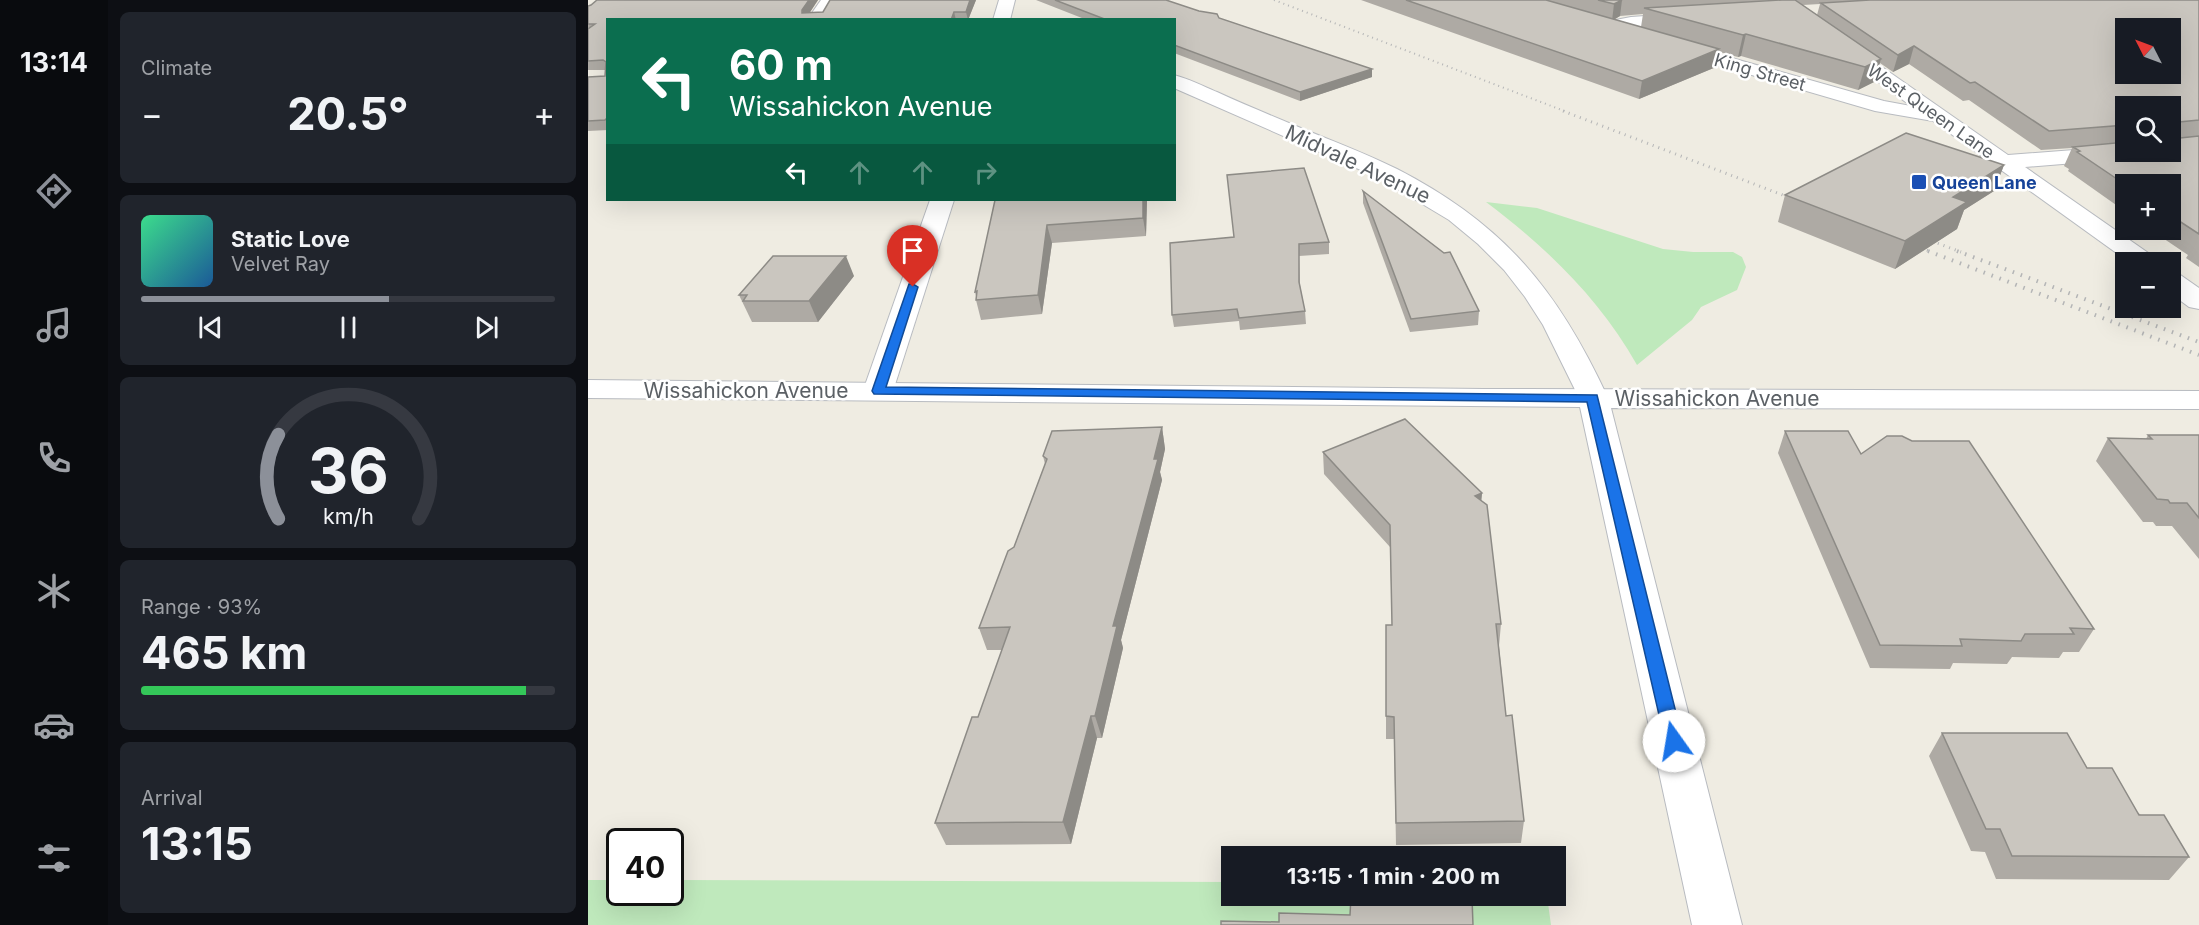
<!DOCTYPE html>
<html lang="en">
<head>
<meta charset="utf-8">
<style>
	body { margin:0; font-family:Inter,sans-serif; background:#20242c; color:#f1f3f6; height:100vh; display:flex; flex-direction:column; font-size:22px; white-space:nowrap }
	* { box-sizing:border-box; margin:0 }
	p { font-size:20px; color:#9ea1a6 }
	.icon { flex:none; width:33px; height:33px; fill:none; stroke:currentColor; stroke-width:2; stroke-linecap:round; stroke-linejoin:round }
	.map { position:relative; flex:1; overflow:hidden }
	.panel { display:flex; flex-direction:column; gap:12px; padding:12px; background:#0d0f14; width:480px }
	.panel>* { flex:none }
	.banner { position:absolute; left:18px; top:18px; width:570px; height:183px; border-radius:0px; box-shadow:0 6px 24px #0002; background:#0b6e4f; color:#fff; overflow:hidden }
	.needle { width:39px; rotate:312deg }
	.fabs { position:absolute; left:1527px; top:18px; display:grid; gap:12px }
	.fabs a { display:grid; place-items:center; width:66px; height:66px; border-radius:0px; background:#171b24; box-shadow:0 6px 24px #0002; font-size:30px }
	.speed { position:absolute; left:18px; top:828px; display:flex; gap:12px; font-size:30px; font-weight:700; text-align:center }
	.speed>* { display:grid; place-content:center; width:78px; height:78px; border-radius:50%; background:#171b24; box-shadow:0 6px 24px #0002; line-height:1 }
	.speed .limit { border:3px solid #111; border-radius:9px; background:#fff; color:#111 }
	.pin { position:absolute; display:grid; place-items:center; width:51px; height:51px; color:#fff; margin:-62px -26px; border-radius:50% 50% 50% 0; rotate:-45deg; box-shadow:0 0 6px #0007 }
	.pin .icon { rotate:45deg }
	.me { position:absolute; width:66px; margin:-33px; rotate:347deg; stroke-linejoin:round; filter:drop-shadow(0 0 4px #0008) }
	.turn { display:flex; align-items:center; gap:21px; height:126px; padding:0 24px; font-size:27px }
	.turn .icon { width:78px; height:78px; stroke-width:2.5 }
	.turn b { display:block; font-size:42px; line-height:51px }
	.lanes { display:flex; align-items:center; height:57px; padding:0 24px; background:#0003; justify-content:center; gap:30px; direction:ltr }
	.lanes .off { opacity:.35 }
	.big { font-size:45px; font-weight:700; line-height:1.1 }
	.panel .tile { flex:1; display:flex; flex-direction:column; justify-content:center; gap:9px; min-width:0; padding:0 21px; border-radius:9px; background:#20242c }
	.panel .dial { align-items:center; gap:0 }
	.dial svg { height:156px; overflow:visible; fill:none; stroke:#363941; stroke-width:7; stroke-linecap:round; text-anchor:middle }
	.dial text { fill:#f1f3f6; stroke:none }
	.song { display:flex; align-items:center; gap:18px }
	.cover { width:72px; height:72px; border-radius:9px; background:linear-gradient(135deg,hsl(150 70% 55%),hsl(210 70% 35%)) }
	.played { height:6px; border-radius:3px; background:linear-gradient(90deg,#8c9099 60%,#363941 60%) }
	.keys { display:flex; justify-content:space-around; direction:ltr }
	.heat { display:flex; justify-content:space-between; align-items:center; font-size:33px; direction:ltr }
	.charge { height:9px; border-radius:4px; background:linear-gradient(90deg,#34c759 93%,#363941 0) }
	.trip { position:absolute; left:633px; top:846px; width:345px; height:60px; border-radius:0px; background:#171b24; box-shadow:0 6px 24px #0002; font-weight:700; line-height:60px; text-align:center }
	main { display:flex; flex:1; min-height:0 }
	.dock { display:flex; flex-direction:column; width:108px; justify-content:space-around; align-items:center; background:#090b0e; color:#9ea1a6 }
	.dock .icon { width:42px; height:42px }
	.dock .selected { color:#8c9099 }
	.dock b { font-size:27px; color:#f1f3f6 }
	.map>svg:first-child { display:block }
</style>
</head>
<body>
<main>
<nav class="dock">
<b>13:14</b>
<svg class="icon selected" aria-label="directions" viewBox="0 0 24 24"><path d="M12 3l9 9-9 9-9-9zM9 14v-3h6M13 9l2 2-2 2"/></svg>
<svg class="icon" aria-label="music" viewBox="0 0 24 24"><path d="M9 18V5l10-2v13"/><circle cx="6" cy="18" r="3"/><circle cx="16" cy="16" r="3"/></svg>
<svg class="icon" aria-label="phone" viewBox="0 0 24 24"><path d="M5 4h4l2 5-3 2q2 4 5 5l2-3 5 2v4C11 20 4 13 5 4z"/></svg>
<svg class="icon" aria-label="climate" viewBox="0 0 24 24"><path d="M12 3v18M4 7l16 10M4 17L20 7"/></svg>
<svg class="icon" aria-label="car" viewBox="0 0 24 24"><path d="M5 17H2v-5l4-1 3-4h7l3 4 3 1v5h-3M9 17h6M6 11h13"/><circle cx="7" cy="17" r="2"/><circle cx="17" cy="17" r="2"/></svg>
<svg class="icon" aria-label="filters" viewBox="0 0 24 24"><path d="M4 7h16M4 17h16"/><circle cx="9" cy="7" r="2"/><circle cx="15" cy="17" r="2"/></svg>
</nav>
<section class="panel">
<div class="tile"><p>Climate</p>
<div class="heat"><a>−</a><b class="big">20.5°</b><a>+</a></div>
</div>
<div class="tile">
<div class="song"><i class="cover"></i><div><b>Static Love</b><p>Velvet Ray</p></div></div>
<div class="played"></div>
<div class="keys"><svg class="icon" aria-label="previous" viewBox="0 0 24 24"><path d="M18 5L8 12l10 7zM5 5v14"/></svg><svg class="icon" aria-label="pause" viewBox="0 0 24 24"><path d="M8 5v14M16 5v14"/></svg><svg class="icon" aria-label="next" viewBox="0 0 24 24"><path d="M6 5l10 7-10 7zM19 5v14"/></svg></div>
</div>
<div class="tile dial"><svg viewBox="0 0 100 80">
<path d="M14 69A42 42 0 1 1 86 69"/>
<path d="M14 69A42 42 0 0 1 14 26" stroke="#8c9099"/>
<text x="50" y="56" font-size="32" font-weight="700">36</text>
<text x="50" y="72" font-size="11">km/h</text>
</svg></div>
<div class="tile"><p>Range · 93%</p><b class="big">465 km</b><div class="charge"></div></div>
<div class="tile"><p>Arrival</p><b class="big">13:15</b></div>
</section>
<div class="map">
<svg width="1611" height="925" viewBox="0 0 1611 925">
	<rect width="100%" height="100%" fill="#efece2"/>
	<g fill="#bfe9bc">
		<path d="M 898,202 L 949,208 L 1075,249 L 1105,252 L 1145,252 L 1154,257 L 1158,267 L 1149,290 L 1113,307 L 1104,320 L 1049,365 C 1012,299 958,247 898,202 Z"/>
		<polygon points="0,880 31,880 32,892 82,892 83,880 643,882 644,896 959,896 963,925 0,925"/>
	</g>
	<g fill="none" stroke-linecap="round" stroke-linejoin="round">
		<g stroke="#b8bbc0" stroke-width="2">
			<g id="minor">
				<polygon points="233,0 249,0 236,20 219,20"/>
				<polygon points="411,0 427,0 422,20 405,20"/>
				<polygon points="1179,0 1198,0 1420,155 1538,146 1538,152 1558,152 1556,157 1548,158 1437,167 1566,257 1570,262 1541,262 1345,121 1287,111 1081,51 1078,47 1081,43 1087,42 1296,101 1323,106"/>
				<polygon points="1100,13 1106,14 1108,18 1106,22 1043,27 1018,32 1012,31 1009,27 1012,23 1043,17"/>
				<path d="M 586,75 C 601,79 615,86 629,92 C 655,104 682,115 708,126 C 742,140 777,153 809,169 C 916,224 970,290 1020,398 L 1016,404 L 1005,407 L 994,404 L 955,325 L 937,297 L 916,270 L 890,244 L 861,220 L 791,178 L 586,88 Z"/>
				<polygon points="342,200 366,200 305,391 301,397 290,400 279,397 275,391"/>
				<polygon points="1582,272 1591,274 1611,288 1611,309 1601,307 1582,293"/>
			</g>
		</g>
		<g stroke="#b8bbc0" stroke-width="2">
			<polygon id="tertiary" points="0,380 896,389 1611,391 1611,409 1023,408 1154,925 1104,925 992,407 0,398"/>
		</g>
		<use href="#minor" fill="#fff" fill-rule="evenodd"/>
		<use href="#tertiary" fill="#fff" fill-rule="evenodd"/>
		<polyline stroke="#b4b5b6" stroke-width="2" stroke-dasharray="1 4" stroke-linecap="butt" points="686,0 979,112"/>
		<g stroke="#b4b5b6" stroke-width="3" stroke-dasharray="1 5" stroke-linecap="butt">
			<polyline points="975,111 1213,202"/>
			<polyline points="1333,237 1373,252"/>
			<polyline points="1322,244 1344,252"/>
		</g>
		<g stroke="#b4b5b6" stroke-width="4" stroke-dasharray="1.5 7" stroke-linecap="butt">
			<polyline points="1340,251 1611,355"/>
			<polyline points="1369,251 1611,342"/>
		</g>
	</g>
	<g fill="#aeaaa4" fill-rule="evenodd">
		<polygon points="9,0 230,0 221,13 388,0 380,20 20,20 20,130 0,131 0,77 17,76 17,70 0,70 0,6 3,5"/>
		<polygon points="448,0 578,0 784,69 784,77 712,101 586,53 586,20 499,20"/>
		<path d="M 773,0 L 1611,0 L 1611,267 L 1598,258 L 1600,255 L 1563,230 L 1582,230 L 1582,184 L 1538,184 L 1538,212 L 1480,171 L 1481,169 L 1476,166 L 1484,148 L 1453,150 L 1381,100 L 1375,101 L 1321,64 L 1305,72 L 1292,63 L 1286,82 L 1270,90 L 1153,56 L 1150,57 L 1131,52 L 1128,67 L 1051,99 ZM 1232,4 L 1229,15 L 1215,5 ZM 1055,14 L 1053,27 L 1026,19 L 1032,16 ZM 1538,106 L 1582,106 L 1582,152 L 1538,152 Z"/>
		<polygon points="1416,165 1406,191 1376,210 1369,229 1307,269 1190,222 1197,195"/>
		<polygon points="775,191 891,311 890,325 822,332 775,203"/>
		<polygon points="407,200 559,200 558,236 464,243 454,314 393,320 388,300 388,296 387,292"/>
		<polygon points="741,242 741,254 711,256 712,285 717,311 718,324 652,330 651,321 586,327 584,315 582,243"/>
		<polygon points="266,276 230,322 164,322 151,295"/>
		<polygon points="574,427 577,449 572,472 574,480 533,640 535,648 514,738 509,738 483,844 358,845 347,823 390,717 414,650 399,650 391,628 426,547 457,464 455,456"/>
		<polygon points="1197,431 1273,454 1506,629 1491,652 1475,652 1471,658 1424,657 1419,664 1365,663 1362,669 1282,668 1190,453"/>
		<polygon points="1560,435 1611,435 1611,559 1584,526 1568,526 1565,522 1555,522 1508,461 1520,438 1558,439"/>
		<polygon points="735,452 894,493 893,501 913,624 911,646 918,716 936,821 933,843 808,845 806,739 798,739 798,625 804,625 802,547 736,474"/>
		<polygon points="1354,733 1499,768 1601,857 1581,880 1408,879 1397,852 1383,851 1341,756"/>
	</g>
	<g fill="#8d8b86">
		<polygon points="221,0 230,0 217,20 214,10"/>
		<polygon points="382,0 388,0 380,20 378,12"/>
		<polygon points="1034,0 1032,16 1024,21 1026,4"/>
		<polygon points="366,12 368,20 363,20"/>
		<polygon points="1158,34 1153,56 1150,57 1155,35"/>
		<polygon points="1326,46 1321,64 1305,72 1310,55"/>
		<polygon points="1131,49 1128,67 1051,99 1054,81"/>
		<polygon points="1293,59 1286,82 1270,90 1277,67"/>
		<polygon points="784,69 784,77 712,101 712,92"/>
		<polygon points="1589,131 1582,144 1582,132"/>
		<polygon points="1416,165 1406,191 1376,210 1369,229 1307,269 1317,241 1365,197"/>
		<polygon points="555,200 559,200 558,236 555,218"/>
		<polygon points="459,225 464,243 454,314 450,295"/>
		<polygon points="258,256 266,276 230,322 221,301"/>
		<polygon points="574,427 577,449 572,472 574,480 533,640 535,648 514,738 507,716 525,626"/>
		<polygon points="894,493 892,515 887,496"/>
		<polygon points="503,716 509,738 483,844 475,822"/>
	</g>
	<g fill="#cac6bf" stroke="#8d8b86" stroke-width="1.5" fill-rule="evenodd">
		<polygon points="9,0 221,0 214,10 214,13 235,12 242,0 382,0 378,12 366,12 363,20 20,20 20,117 17,120 0,121 0,77 17,76 18,62 15,60 0,61 0,29 7,24 0,24 0,6 3,5"/>
		<polygon points="467,0 578,0 611,11 629,14 631,18 784,69 712,92 586,45 586,20 519,20"/>
		<polygon points="818,0 958,0 1131,49 1054,81"/>
		<polygon points="1010,0 1034,0 1026,4"/>
		<polygon points="1194,0 1207,0 1293,59 1277,67 1158,34 1155,35 1056,8"/>
		<path d="M 1282,0 L 1611,0 L 1611,120 L 1591,122 L 1589,131 L 1582,132 L 1582,106 L 1538,106 L 1538,125 L 1461,131 L 1387,82 L 1382,83 L 1326,46 L 1310,55 L 1233,3 ZM 1538,28 L 1582,28 L 1582,74 L 1538,74 Z"/>
		<polygon points="1318,133 1416,165 1365,197 1379,202 1317,241 1197,195"/>
		<polygon points="1582,134 1592,138 1611,136 1611,234 1582,215 1582,184 1538,185 1489,152 1492,151 1485,147 1538,142 1538,152 1582,152"/>
		<polygon points="716,168 741,242 711,244 711,282 717,311 651,318 649,309 584,315 582,243 646,237 639,175"/>
		<polygon points="775,191 856,253 862,252 891,311 823,319"/>
		<polygon points="407,200 555,200 555,218 459,225 450,295 388,300 389,291 387,292"/>
		<polygon points="185,256 258,256 221,301 155,301 159,295 151,295"/>
		<polygon points="817,419 894,493 887,496 899,505 913,624 908,624 918,716 924,715 936,821 808,823 806,717 798,716 798,625 804,625 802,525 735,452"/>
		<polygon points="574,427 566,459 570,459 525,626 529,626 507,716 503,716 475,822 347,823 384,717 390,717 422,627 391,628 420,551 426,547 459,459 455,456 464,431"/>
		<polygon points="1197,431 1260,431 1273,454 1299,436 1314,436 1324,441 1381,441 1506,629 1482,628 1486,634 1437,634 1433,641 1372,639 1374,646 1292,645"/>
		<polygon points="1560,435 1611,435 1611,518 1599,503 1582,503 1580,500 1569,499 1520,438 1564,439"/>
		<polygon points="1354,733 1479,733 1499,768 1524,768 1551,815 1576,815 1601,857 1424,856 1412,829 1398,829"/>
		<polygon points="763,896 884,898 885,925 633,925 633,921 691,922 691,913 762,915"/>
	</g>
	<polygon fill="#1a73e8" stroke="#114b97" stroke-width="1.5" points="321,284 325,284 330,287 298,387 1009,395 1095,741 1092,746 1086,749 1080,746 1077,741 999,402 286,394 284,391"/>
	<rect fill="#1a4fb4" stroke="#fff" stroke-width="2" x="1323" y="174" width="16" height="16" rx="3"/>
	<g text-anchor="middle" dominant-baseline="central" stroke-width="5" stroke-linejoin="round" paint-order="stroke">
		<g font-size="18" fill="#5b6065" stroke="#fff">
			<text transform="translate(1172 72) rotate(16)">King Street</text>
			<text transform="translate(1343 111) rotate(35)">West Queen Lane</text>
		</g>
		<g font-size="18" font-weight="bold" fill="#164399" stroke="#fff" text-anchor="start">
			<text x="1344" y="182">Queen Lane</text>
		</g>
		<g font-size="21" fill="#5b6065" stroke="#fff">
			<text transform="translate(770 164) rotate(25)">Midvale Avenue</text>
			<text x="158" y="390">Wissahickon Avenue</text>
			<text x="1129" y="398">Wissahickon Avenue</text>
		</g>
	</g>
</svg>
<div class="fabs">
<a><svg class="needle" viewBox="-14 -14 28 28"><path d="M0-13l5 13h-10z" fill="#e53935"/><path d="M0 13l5-13h-10z" fill="#9ea1a6"/></svg></a>
<a><svg class="icon" aria-label="search" viewBox="0 0 24 24"><circle cx="10" cy="10" r="6"/><path d="M15 15l6 6"/></svg></a>
<a>+</a>
<a>−</a>
</div>
<div class="speed"><div class="limit">40</div></div>
<div class="pin" style="left:325px;top:287px;background:#d93025"><svg class="icon" aria-label="arrive" viewBox="0 0 24 24"><path d="M6 21V4h12l-3 4 3 4H6"/></svg></div>
<svg class="me" style="left:1086px;top:741px" viewBox="-20 -20 40 40"><circle r="19" fill="#fff"/><path d="M0-13L10 11 0 6-10 11z" fill="#1a73e8"/></svg>
<div class="trip">13:15 · 1 min · 200 m</div>
<div class="banner">
<div class="turn"><svg class="icon" aria-label="left" viewBox="0 0 24 24"><path d="M17 20v-9H6M10 6l-5 5 5 5"/></svg><div><b>60 m</b>Wissahickon Avenue</div></div>
<div class="lanes"><svg class="icon" aria-label="left" viewBox="0 0 24 24"><path d="M17 20v-9H6M10 6l-5 5 5 5"/></svg><svg class="icon off" aria-label="ahead" viewBox="0 0 24 24"><path d="M12 20V5M6 11l6-6 6 6"/></svg><svg class="icon off" aria-label="ahead" viewBox="0 0 24 24"><path d="M12 20V5M6 11l6-6 6 6"/></svg><svg class="icon off" aria-label="right" viewBox="0 0 24 24"><path d="M7 20v-9h11M14 6l5 5-5 5"/></svg></div>
</div>
</div>
</main>
</body>
</html>
